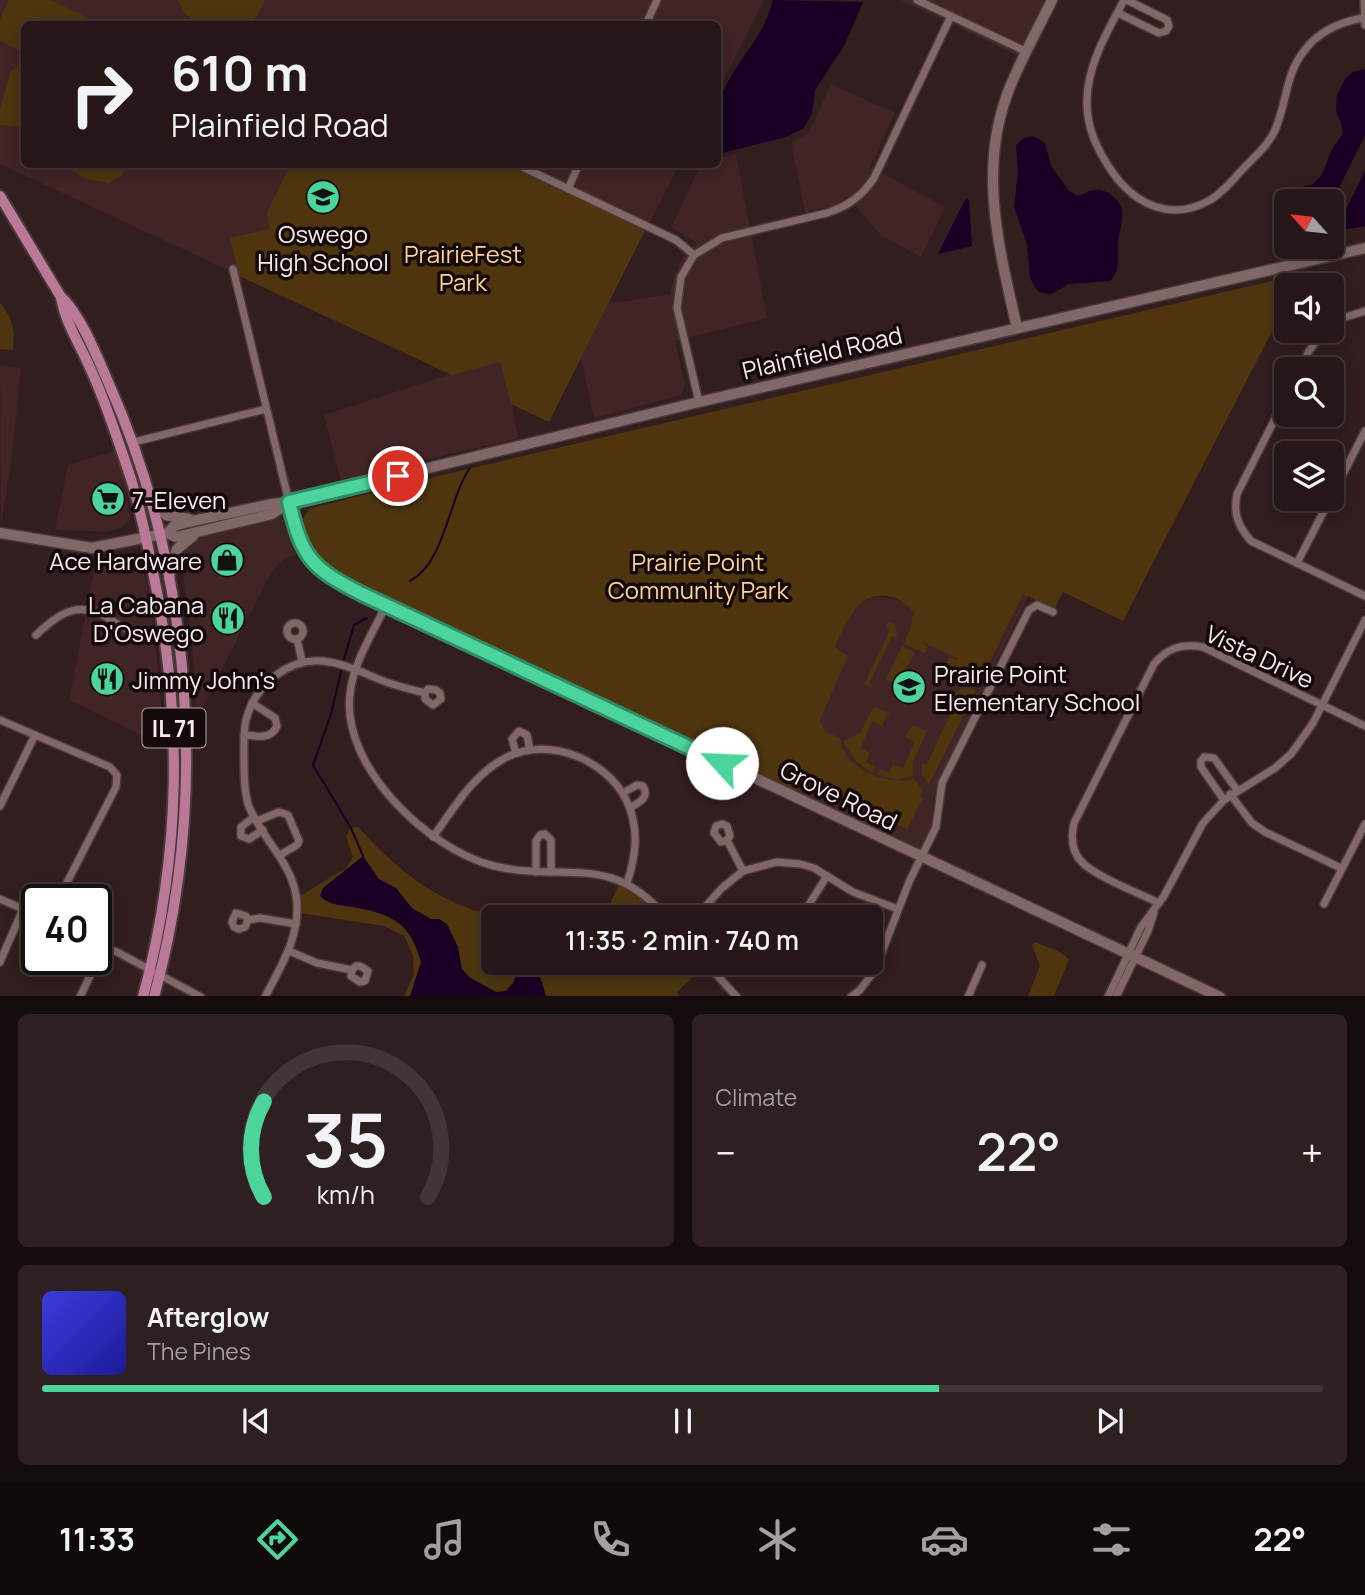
<!DOCTYPE html>
<html lang="en">
<head>
<meta charset="utf-8">
<style>
	body { margin:0; font-family:Manrope,sans-serif; background:#2e1f20; color:#f1f3f6; height:100vh; display:flex; flex-direction:column; font-size:26px; white-space:nowrap }
	* { box-sizing:border-box; margin:0 }
	p { font-size:23px; color:#a49fa1 }
	.icon { flex:none; width:38px; height:38px; fill:none; stroke:currentColor; stroke-width:2; stroke-linecap:round; stroke-linejoin:round }
	.map { position:relative; height:996px; overflow:hidden }
	.panel { display:flex; flex-direction:column; gap:18px; padding:18px; background:#150c0d; flex:1 }
	.panel>* { flex:none }
	.top-card { position:absolute; left:21px; top:21px; width:700px; height:147px; border-radius:10px; box-shadow:0 4px 18px #0003,0 0 0 2px #423536; background:#261617; color:#f1f3f6; overflow:hidden }
	.needle { width:46px; rotate:297deg }
	.tools { position:absolute; left:1274px; top:189px; display:grid; gap:14px }
	.tools a { display:grid; place-items:center; width:70px; height:70px; border-radius:10px; background:#261617; box-shadow:0 4px 18px #0003,0 0 0 2px #423536; font-size:35px }
	.speed { position:absolute; left:21px; top:884px; display:flex; gap:14px; font-size:35px; font-weight:700; text-align:center }
	.speed>* { display:grid; place-content:center; width:91px; height:91px; border-radius:50%; background:#261617; box-shadow:0 4px 18px #0003,0 0 0 2px #423536; line-height:1 }
	.speed .limit { border:4px solid #111; border-radius:10px; background:#fff; color:#111 }
	.pin { position:absolute; display:grid; place-items:center; width:60px; height:60px; color:#fff; margin:-30px; border:4px solid #fff; border-radius:50%; box-shadow:0 2px 7px #0007 }
	.me { position:absolute; width:77px; margin:-38px; rotate:295deg; stroke-linejoin:round; filter:drop-shadow(0 0 5px #0008) }
	.turn { display:flex; align-items:center; gap:24px; height:147px; padding:0 35px; font-size:32px }
	.turn .icon { width:91px; height:91px; stroke-width:2.5 }
	.turn b { display:block; font-size:49px; line-height:60px }
	.big { font-size:52px; font-weight:600; line-height:1.1 }
	.panel .widget { flex:1; display:flex; flex-direction:column; justify-content:center; gap:10px; min-width:0; padding:0 24px; border-radius:10px; background:#2e1f20 }
	.panel .dial { align-items:center; gap:0 }
	.dial svg { height:182px; overflow:visible; fill:none; stroke:#423536; stroke-width:7; stroke-linecap:round; text-anchor:middle }
	.dial text { fill:#f1f3f6; stroke:none }
	.song { display:flex; align-items:center; gap:21px }
	.cover { width:84px; height:84px; border-radius:10px; background:linear-gradient(135deg,hsl(240 70% 55%),hsl(240 70% 35%)) }
	.played { height:7px; border-radius:4px; background:linear-gradient(90deg,#4bd49b 70%,#423536 70%) }
	.keys { display:flex; justify-content:space-around; direction:ltr }
	.heat { display:flex; justify-content:space-between; align-items:center; font-size:38px; direction:ltr }
	.panel .tiles { flex:1; display:grid; gap:18px; grid-template-columns:1fr 1fr }
	.widget:last-child { grid-column:span 2 }
	.trip { position:absolute; left:481px; top:905px; width:402px; height:70px; border-radius:10px; background:#261617; box-shadow:0 4px 18px #0003,0 0 0 2px #423536; font-weight:600; line-height:70px; text-align:center }
	.menu { display:flex; height:112px; justify-content:space-around; align-items:center; background:#0f0909; color:#a49fa1 }
	.menu .icon { width:49px; height:49px }
	.menu .active { color:#4bd49b }
	.menu b { font-size:32px; color:#f1f3f6 }
	.map>svg:first-child { display:block }
</style>
</head>
<body>
<div class="map">
<svg width="1365" height="997" viewBox="0 0 1365 997">
	<rect width="100%" height="100%" fill="#321d1f"/>
	<g fill="#402426">
		<polygon points="0,0 764,0 718,92 718,24 24,24 24,164 679,165 608,304 670,294 676,271 683,258 696,243 671,227 701,165 718,164 718,159 736,154 767,318 675,341 685,384 682,393 678,396 594,418 581,357 549,422 512,404 518,438 341,480 324,415 451,374 0,164"/>
		<polygon points="900,0 1045,0 1018,56"/>
		<polygon points="831,84 895,113 870,167 945,207 921,257 882,236 847,197 832,206 805,212 791,143 809,133"/>
		<polygon points="0,365 21,368 11,463 1,522"/>
		<polygon points="115,451 124,478 130,519 122,527 107,532 55,530 68,465"/>
		<polygon points="279,518 284,520 297,554 284,559 271,572 202,709 196,709 192,639 181,560 185,547 201,538"/>
		<polygon points="130,556 139,560 147,583 156,649 164,735 148,738 69,700 96,560"/>
		<polygon points="945,557 1029,596 939,779 933,799 932,824 918,852 795,794 825,731 820,720 821,714 847,656 835,647 849,616 861,603 879,596 903,602 917,615"/>
	</g>
	<g fill="#4e350e">
		<polygon points="9,0 51,0 101,24 24,24 24,53 0,41 0,19"/>
		<polygon points="177,0 265,0 257,16 249,24 196,24 185,13"/>
		<polygon points="16,68 24,70 24,127 0,125 0,108 11,71"/>
		<polygon points="291,164 506,165 645,230 549,422 511,404 500,362 452,375 239,276 230,238 269,229 267,212"/>
		<polygon points="63,165 129,165 122,175 109,183 86,179"/>
		<path d="M 1302,274 L 1296,285 L 1286,285 L 1286,304 L 1123,621 L 1063,592 L 1055,608 L 1023,594 L 983,676 L 980,675 L 977,681 L 962,680 L 953,669 L 953,666 L 947,663 L 950,657 L 956,660 L 957,658 L 922,642 L 928,647 L 925,653 L 904,644 L 912,623 L 912,617 L 915,614 C 908,605 899,598 887,596 C 856,592 846,624 835,647 L 848,656 L 820,720 L 825,731 L 840,738 C 842,769 888,786 914,779 L 923,790 L 920,796 L 923,798 L 907,829 L 802,780 L 795,794 L 340,576 C 312,560 309,549 303,519 L 309,509 L 425,479 Z"/>
		<path d="M 0,303 C 13,318 15,330 13,350 L 0,349 Z"/>
		<polygon points="889,621 895,624 897,634 895,637 892,636 869,684 873,688 860,682 865,683 890,630 886,627"/>
		<polygon points="902,646 915,652 901,679 902,687 886,679"/>
		<path d="M 968,688 L 976,690 L 929,784 L 922,774 L 922,764 L 927,764 L 955,704 L 952,699 C 954,692 961,688 968,688 Z"/>
		<polygon points="874,706 891,714 886,716 882,727 872,721 861,748 870,753 866,762 876,767 872,773 857,762 843,742 860,733"/>
		<polygon points="913,725 927,731 913,762 913,776 896,780 877,775 879,769 889,773 893,764 903,768 915,742 905,737"/>
		<path d="M 358,827 C 398,871 439,904 499,917 L 494,917 L 494,962 L 699,962 L 704,967 L 677,992 L 679,996 L 404,996 L 414,974 L 413,955 L 404,936 L 384,926 L 300,913 L 300,896 L 346,868 L 353,857 L 346,837 L 350,828 Z"/>
		<polygon points="619,884 638,895 660,917 604,917"/>
		<polygon points="1035,942 1060,952 1069,959 1054,996 1028,996 1040,966 1032,945"/>
	</g>
	<g fill="#1a0024">
		<path d="M 773,0 L 863,2 L 844,46 L 815,90 L 812,113 L 804,128 L 786,137 L 718,154 C 717,139 714,119 718,105 C 729,67 765,38 773,0 Z"/>
		<path d="M 1365,69 L 1365,135 L 1332,202 L 1286,201 L 1286,237 C 1277,230 1270,222 1273,211 L 1294,189 L 1313,184 L 1322,175 L 1331,151 L 1343,133 L 1341,123 L 1336,111 L 1337,95 L 1345,79 L 1353,72 Z"/>
		<path d="M 1033,136 L 1045,143 L 1051,166 L 1069,191 L 1078,196 C 1084,194 1088,191 1094,190 C 1100,189 1105,191 1110,194 C 1131,208 1119,224 1118,244 C 1117,258 1121,270 1110,281 L 1069,284 L 1051,294 L 1038,292 L 1030,278 L 1027,244 L 1014,207 L 1018,171 L 1016,146 L 1022,139 Z"/>
		<polygon points="1365,171 1365,226 1337,231 1337,228"/>
		<polygon points="966,198 969,200 972,246 938,254"/>
		<path d="M 363,856 L 379,879 L 396,888 L 412,908 L 431,919 L 439,919 L 447,924 L 458,947 L 462,969 L 469,977 L 496,992 L 506,991 L 513,983 L 521,963 L 533,963 L 537,966 L 546,996 L 410,996 L 421,962 C 409,918 387,913 346,906 C 336,905 327,903 320,896 L 323,888 Z"/>
	</g>
	<g fill="none" stroke-linecap="round" stroke-linejoin="round">
		<g stroke="#1a0024" stroke-width="2">
			<path d="M 410,581 C 445,563 449,497 470,468"/>
			<polyline points="343,662 354,625 367,618"/>
			<polyline points="342,668 330,717 313,765 351,828 363,856"/>
		</g>
		<g stroke="#4a393a" stroke-width="10">
			<g id="street">
				<polyline points="917,0 1027,52"/>
				<path d="M 1124,0 C 1108,31 1088,63 1087,99 C 1086,127 1097,150 1113,173 C 1136,205 1172,222 1210,200 C 1222,193 1232,181 1241,171 C 1253,158 1268,146 1275,130 C 1287,103 1285,75 1304,51 C 1318,32 1340,22 1363,18"/>
				<polyline points="1364,0 1365,25"/>
				<polyline points="1118,13 1159,33 1166,31 1169,26 1167,20 1127,0"/>
				<polyline points="646,24 657,0"/>
				<polyline points="516,164 676,240 694,255"/>
				<polyline points="568,189 579,164"/>
				<polyline points="233,269 289,502"/>
				<polyline points="1332,324 1339,319 1365,311"/>
				<polyline points="1300,369 1309,351 1324,331"/>
				<path d="M 1286,397 L 1237,494 C 1233,514 1238,526 1251,541 L 1365,596"/>
				<path d="M 699,402 L 677,308 L 681,277 L 694,255 L 722,238 L 827,213 C 848,206 862,196 874,178 L 951,16"/>
				<polyline points="134,442 266,409"/>
				<polyline points="1332,496 1365,431"/>
				<polyline points="1297,563 1330,499"/>
				<path d="M 386,605 C 373,633 353,663 350,694 C 341,766 427,849 494,866 C 566,883 609,851 666,917"/>
				<circle cx="295" cy="631" r="8"/>
				<path d="M 36,635 C 59,613 78,600 108,618 C 118,624 127,631 138,634 C 147,636 156,634 165,634"/>
				<polyline points="297,639 302,661"/>
				<polyline points="0,720 110,767 117,775 116,787 58,900"/>
				<path d="M 244,735 C 257,736 271,740 277,726 L 275,718 L 252,703"/>
				<polyline points="516,753 512,739 519,731 527,735 530,750"/>
				<path d="M 623,793 L 637,785 L 643,786 C 650,798 639,802 630,808"/>
				<polyline points="1230,794 1252,823 1265,832 1341,868"/>
				<polyline points="1224,800 1201,767 1201,761 1204,757 1214,758 1237,790"/>
				<polyline points="0,806 35,735"/>
				<polyline points="254,817 241,827 241,836 249,839 263,830"/>
				<polyline points="257,821 279,812 288,815 299,841 297,845 280,855"/>
				<path d="M 433,837 C 454,808 473,775 505,758 C 550,734 614,762 630,809 C 639,835 635,858 627,883"/>
				<polyline points="727,840 721,842 714,833 716,826 722,824 727,826 730,836 727,840 743,871"/>
				<polyline points="536,872 536,841 540,835 545,834 551,840 551,872"/>
				<polyline points="0,899 37,915"/>
				<path d="M 1159,903 C 1139,893 1093,876 1080,860 C 1071,849 1071,836 1074,823 L 1154,664 C 1167,648 1182,643 1203,647 L 1365,726"/>
				<polyline points="1324,904 1365,824"/>
				<polyline points="696,917 722,888 743,871 777,862 800,864 814,868 853,892 898,909"/>
				<polyline points="801,917 827,876"/>
				<polyline points="248,920 246,916 236,913 232,922 234,927 239,929 245,927 248,920 260,918 296,924"/>
				<polyline points="96,944 117,952 201,997"/>
				<polyline points="289,951 317,963 352,970 356,966 360,966 368,971 365,981 360,982 351,976 352,970"/>
				<polyline points="0,962 23,909"/>
				<polyline points="705,962 737,997"/>
				<polyline points="80,997 103,948"/>
				<path d="M 265,997 C 281,966 299,938 297,903 C 294,862 261,840 248,804 C 244,790 244,776 244,762 C 244,748 243,733 246,720 C 255,684 291,655 329,662 C 350,665 369,676 389,683 C 401,687 413,690 425,693 L 428,689 L 436,690 L 440,693 L 441,699 L 433,705 L 425,699 L 425,693"/>
				<polyline points="851,997 860,990 875,970 909,882 936,827 942,783 1029,610 1037,605 1053,612"/>
				<polyline points="968,997 982,965"/>
				<polyline points="1108,997 1141,927 1164,896 1203,823 1224,800 1275,768 1291,754 1313,723 1365,620"/>
				<polyline points="1116,997 1148,931 1154,913"/>
			</g>
		</g>
		<g stroke="#4a393a" stroke-width="13">
			<g id="secondary">
				<path d="M 1017,328 C 999,248 977,167 1010,87 C 1022,57 1038,29 1052,0"/>
				<polyline points="151,497 166,515 189,519"/>
				<path d="M 289,502 C 296,535 304,560 333,579 L 1220,997"/>
				<polyline points="0,533 92,548 168,533 176,537 272,514 288,503"/>
				<polyline points="168,533 174,526 188,522 272,504 289,502 699,402 1365,248"/>
				<polyline points="169,578 177,549 193,536"/>
			</g>
		</g>
		<g stroke="#4a393a" stroke-width="14">
			<g id="primary">
				<path d="M 0,196 L 61,297 C 80,313 99,361 109,384 C 193,574 209,797 154,997"/>
				<path d="M 61,297 C 65,323 81,346 91,370 C 107,405 119,443 131,479 C 140,508 146,537 152,567 C 183,714 182,851 143,997"/>
			</g>
		</g>
		<use href="#street" stroke="#816768" stroke-width="7"/>
		<use href="#secondary" stroke="#816768" stroke-width="10"/>
		<use href="#primary" stroke="#b97997" stroke-width="10"/>
	</g>
	<g fill="none" stroke-linecap="round" stroke-linejoin="round">
		<g stroke="#318a65" stroke-width="18">
			<path id="route" d="M 398,476 L 289,502 C 302,558 311,568 362,594 L 722,763"/>
		</g>
		<use href="#route" stroke="#4bd49b" stroke-width="12"/>
	</g>
	<defs>
		<g id="school-disc" transform="scale(1.75)"><circle r="9.5" fill="#4bd49b" stroke="#140a0b"/><path d="M0-5L7-2L0 1L-7-2ZM-4 1L0 2.5L4 1V4Q0 6-4 4Z" fill="#111"/></g>
		<g id="supermarket-disc" transform="scale(1.75)"><circle r="9.5" fill="#4bd49b" stroke="#140a0b"/><path d="M-6-5.5h2.5l.6 2H6L4.5 2H-2.5L-4.4-4H-6ZM-1.5 3.2a1.3 1.3 0 1 0 .1 0ZM3 3.2a1.3 1.3 0 1 0 .1 0Z" fill="#111"/></g>
		<g id="shop-disc" transform="scale(1.75)"><circle r="9.5" fill="#4bd49b" stroke="#140a0b"/><path d="M-5-2.5h2.3a2.7 3.5 0 0 1 5.4 0H5L5.5 6h-11ZM-1.5-2.5h3a1.5 2.3 0 0 0-3 0Z" fill="#111"/></g>
		<g id="restaurant-disc" transform="scale(1.75)"><circle r="9.5" fill="#4bd49b" stroke="#140a0b"/><path d="M-5-6h1v4h1v-4h1v4h1v-4h1v5L-1.5 .5V6h-2V.5L-5-1ZM5-6V6H3V1.5H1.5Q1.5-4 5-6Z" fill="#111"/></g>
	</defs>
	<g fill-rule="evenodd">
		<use href="#school-disc" x="323" y="197"/>
		<use href="#supermarket-disc" x="108" y="499"/>
		<use href="#shop-disc" x="227" y="560"/>
		<use href="#restaurant-disc" x="228" y="618"/>
		<use href="#restaurant-disc" x="107" y="679"/>
		<use href="#school-disc" x="909" y="687"/>
	</g>
	<g text-anchor="middle" dominant-baseline="central" stroke-width="7" stroke-linejoin="round" paint-order="stroke">
		<rect fill="#140a0b" stroke="#b4a7a7" stroke-width="2" x="142.5" y="708.5" width="63" height="39" rx="5"/>
		<g font-size="23" font-weight="bold" fill="#f9eaea">
			<text x="174" y="728">IL 71</text>
		</g>
		<g font-size="24" fill="#f9eaea" stroke="#140a0b" text-anchor="start">
			<text x="323" y="233" text-anchor="middle">Oswego<tspan x="323" dy="28">High School</tspan></text>
			<text x="132" y="499">7-Eleven</text>
			<text x="202" y="560" text-anchor="end">Ace Hardware</text>
			<text x="204" y="604" text-anchor="end">La Cabana<tspan x="204" dy="28">D'Oswego</tspan></text>
			<text x="934" y="673">Prairie Point<tspan x="934" dy="28">Elementary School</tspan></text>
			<text x="132" y="679">Jimmy John's</text>
		</g>
		<g font-size="24" fill="#ffd193" stroke="#140a0b">
			<text x="463" y="253">PrairieFest<tspan x="463" dy="28">Park</tspan></text>
			<text x="698" y="561">Prairie Point<tspan x="698" dy="28">Community Park</tspan></text>
		</g>
		<g font-size="24" fill="#f9eaea" stroke="#140a0b">
			<text transform="translate(822 352) rotate(-13)">Plainfield Road</text>
			<text transform="translate(1260 656) rotate(25)">Vista Drive</text>
			<text transform="translate(839 795) rotate(26)">Grove Road</text>
		</g>
	</g>
</svg>
<div class="tools">
<a><svg class="needle" viewBox="-14 -14 28 28"><path d="M0-13l5 13h-10z" fill="#e53935"/><path d="M0 13l5-13h-10z" fill="#a49fa1"/></svg></a>
<a><svg class="icon" aria-label="sound" viewBox="0 0 24 24"><path d="M4 9h4l5-4v14l-5-4H4zM17 9q2 3 0 6"/></svg></a>
<a><svg class="icon" aria-label="search" viewBox="0 0 24 24"><circle cx="10" cy="10" r="6"/><path d="M15 15l6 6"/></svg></a>
<a><svg class="icon" aria-label="layers" viewBox="0 0 24 24"><path d="M12 4l9 5-9 5-9-5zM3 14l9 5 9-5"/></svg></a>
</div>
<div class="speed"><div class="limit">40</div></div>
<div class="pin" style="left:398px;top:476px;background:#d93025"><svg class="icon" aria-label="arrive" viewBox="0 0 24 24"><path d="M6 21V4h12l-3 4 3 4H6"/></svg></div>
<svg class="me" style="left:722px;top:763px" viewBox="-20 -20 40 40"><circle r="19" fill="#fff"/><path d="M0-13L10 11 0 6-10 11z" fill="#4bd49b"/></svg>
<div class="trip">11:35 · 2 min · 740 m</div>
<div class="top-card">
<div class="turn"><svg class="icon" aria-label="right" viewBox="0 0 24 24"><path d="M7 20v-9h11M14 6l5 5-5 5"/></svg><div><b>610 m</b>Plainfield Road</div></div>
</div>
</div>
<section class="panel">
<div class="tiles">
<div class="widget dial"><svg viewBox="0 0 100 80">
<path d="M14 69A42 42 0 1 1 86 69"/>
<path d="M14 69A42 42 0 0 1 14 27" stroke="#4bd49b"/>
<text x="50" y="56" font-size="32" font-weight="700">35</text>
<text x="50" y="72" font-size="11">km/h</text>
</svg></div>
<div class="widget"><p>Climate</p>
<div class="heat"><a>−</a><b class="big">22°</b><a>+</a></div>
</div>
<div class="widget">
<div class="song"><i class="cover"></i><div><b>Afterglow</b><p>The Pines</p></div></div>
<div class="played"></div>
<div class="keys"><svg class="icon" aria-label="previous" viewBox="0 0 24 24"><path d="M18 5L8 12l10 7zM5 5v14"/></svg><svg class="icon" aria-label="pause" viewBox="0 0 24 24"><path d="M8 5v14M16 5v14"/></svg><svg class="icon" aria-label="next" viewBox="0 0 24 24"><path d="M6 5l10 7-10 7zM19 5v14"/></svg></div>
</div>
</div>
</section>
<nav class="menu">
<b>11:33</b>
<svg class="icon active" aria-label="directions" viewBox="0 0 24 24"><path d="M12 3l9 9-9 9-9-9zM9 14v-3h6M13 9l2 2-2 2"/></svg>
<svg class="icon" aria-label="music" viewBox="0 0 24 24"><path d="M9 18V5l10-2v13"/><circle cx="6" cy="18" r="3"/><circle cx="16" cy="16" r="3"/></svg>
<svg class="icon" aria-label="phone" viewBox="0 0 24 24"><path d="M5 4h4l2 5-3 2q2 4 5 5l2-3 5 2v4C11 20 4 13 5 4z"/></svg>
<svg class="icon" aria-label="climate" viewBox="0 0 24 24"><path d="M12 3v18M4 7l16 10M4 17L20 7"/></svg>
<svg class="icon" aria-label="car" viewBox="0 0 24 24"><path d="M5 17H2v-5l4-1 3-4h7l3 4 3 1v5h-3M9 17h6M6 11h13"/><circle cx="7" cy="17" r="2"/><circle cx="17" cy="17" r="2"/></svg>
<svg class="icon" aria-label="filters" viewBox="0 0 24 24"><path d="M4 7h16M4 17h16"/><circle cx="9" cy="7" r="2"/><circle cx="15" cy="17" r="2"/></svg>
<b>22°</b>
</nav>
</body>
</html>
